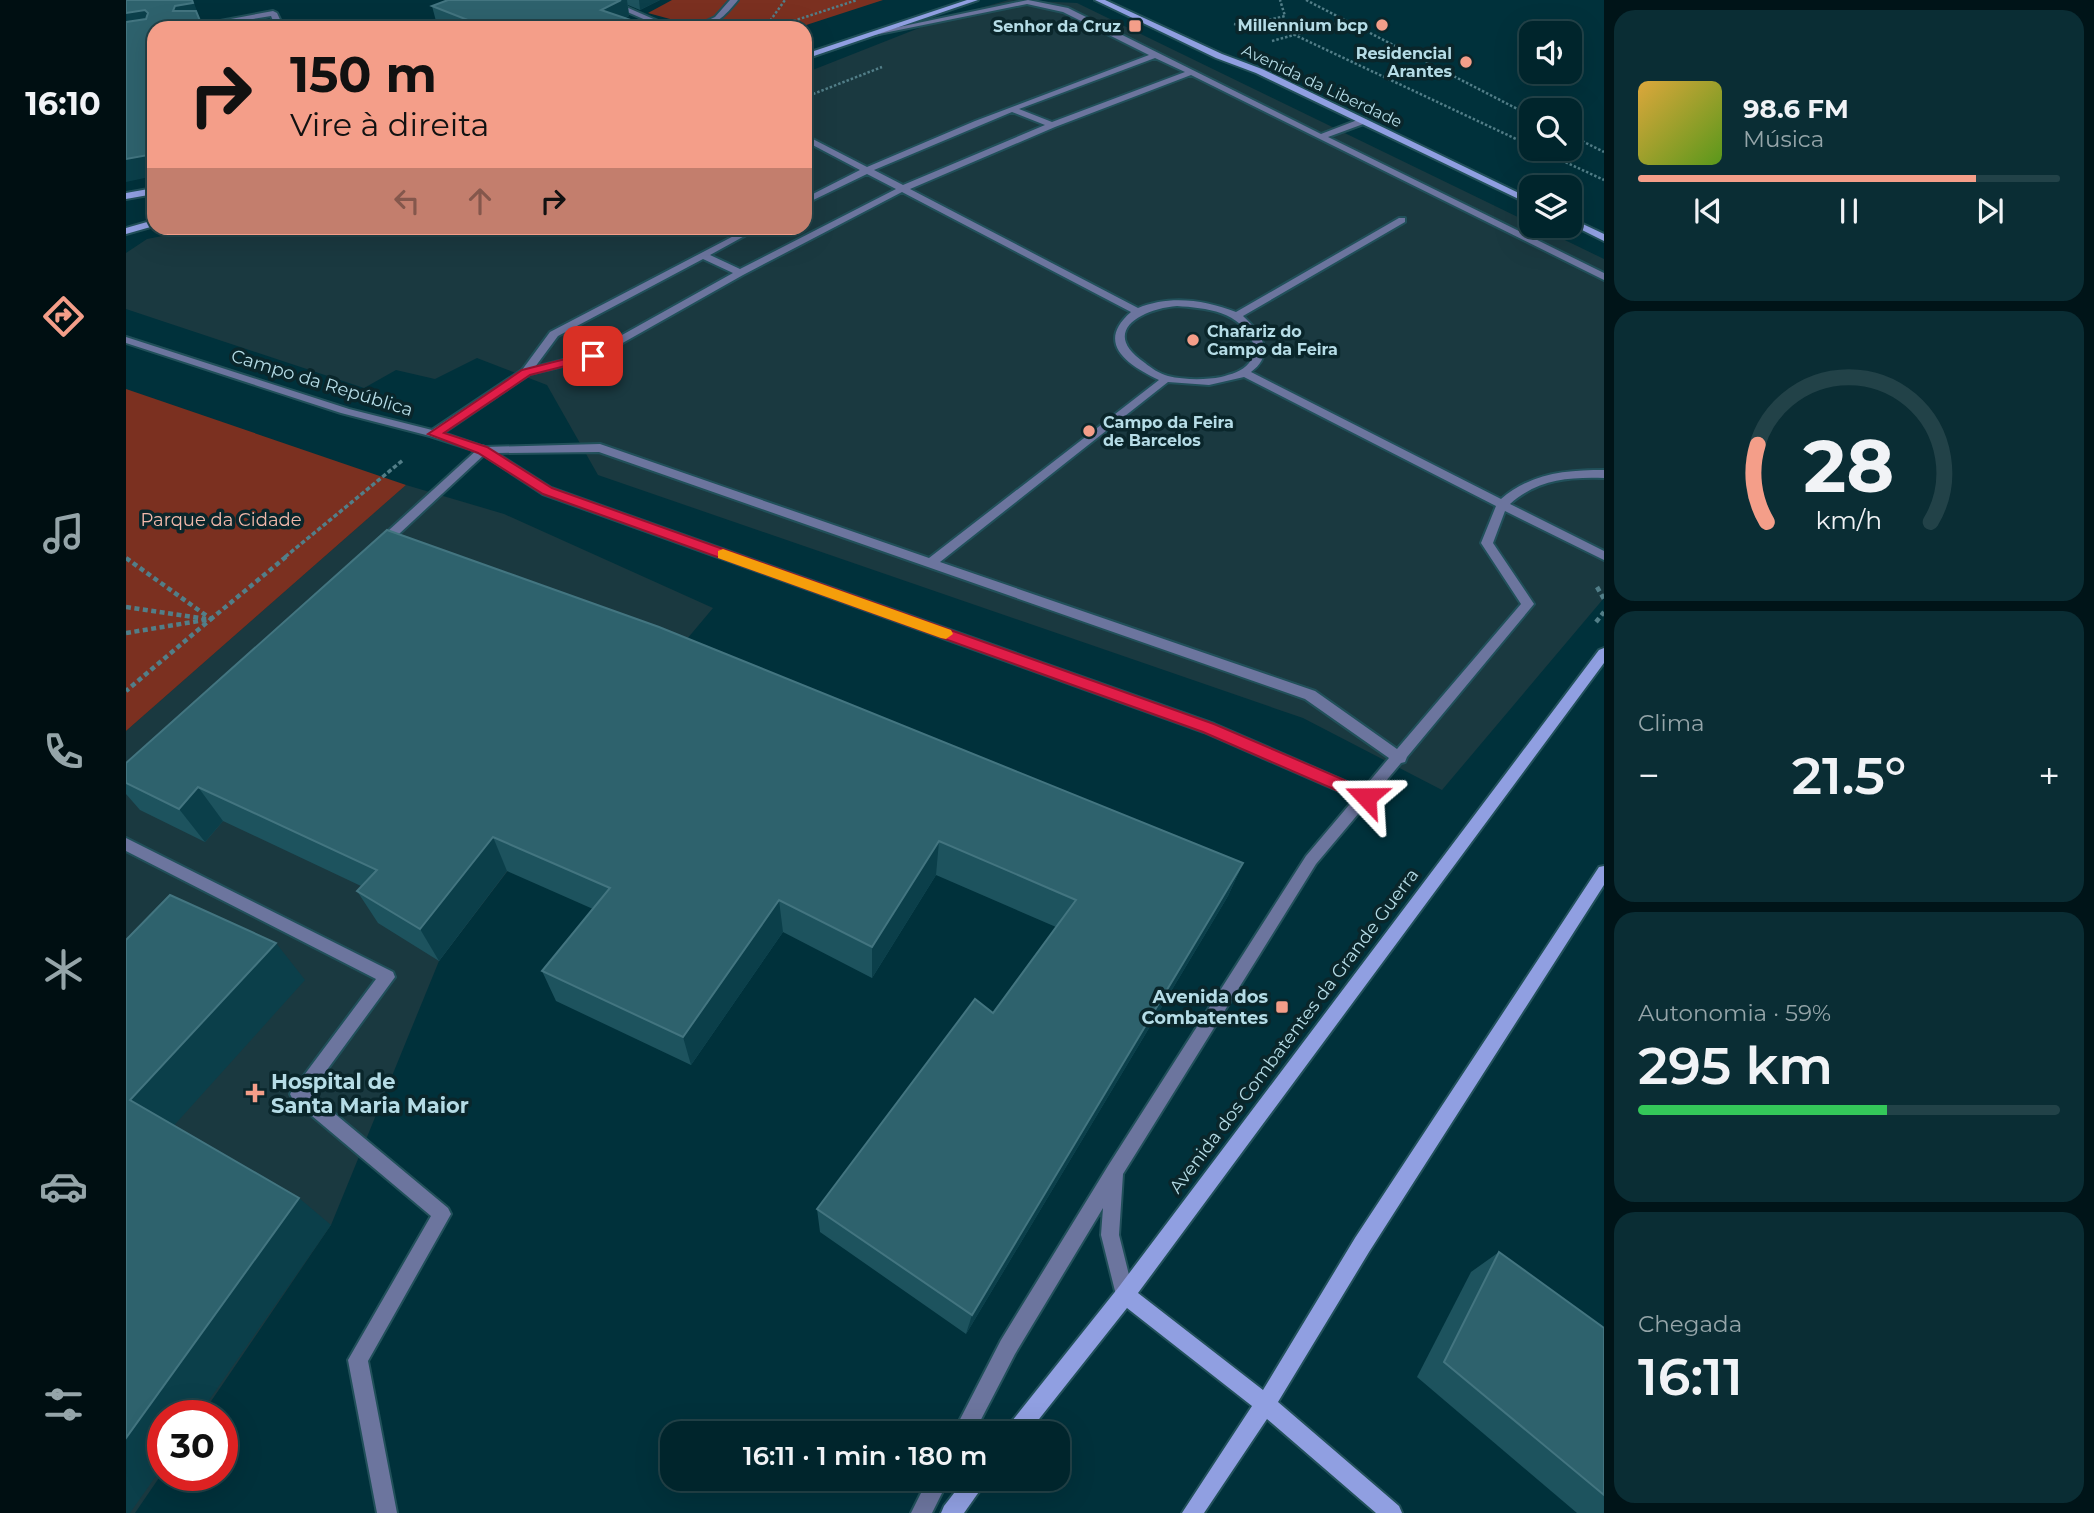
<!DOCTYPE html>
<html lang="pt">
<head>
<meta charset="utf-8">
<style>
	body { margin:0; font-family:Montserrat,sans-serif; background:#0a2d34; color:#f1f3f6; height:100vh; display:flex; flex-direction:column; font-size:26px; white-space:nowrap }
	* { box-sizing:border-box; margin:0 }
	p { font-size:23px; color:#95a5a9 }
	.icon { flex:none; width:38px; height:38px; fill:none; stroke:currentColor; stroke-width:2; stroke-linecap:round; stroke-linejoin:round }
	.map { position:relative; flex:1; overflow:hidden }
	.sheet { display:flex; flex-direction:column; gap:10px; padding:10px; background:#001418; width:490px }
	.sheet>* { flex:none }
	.top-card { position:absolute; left:21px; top:21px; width:665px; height:214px; border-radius:21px; box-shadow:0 7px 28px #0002,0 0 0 2px #224248; background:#f49e89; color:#111; overflow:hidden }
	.tools { position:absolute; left:1393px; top:21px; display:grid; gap:14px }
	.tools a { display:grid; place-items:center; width:63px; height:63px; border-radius:14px; background:#00252c; box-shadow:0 7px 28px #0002,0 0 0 2px #224248; font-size:35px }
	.speed { position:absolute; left:21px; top:1400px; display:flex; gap:14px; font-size:35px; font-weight:700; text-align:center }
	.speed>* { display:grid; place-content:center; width:91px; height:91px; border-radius:50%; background:#00252c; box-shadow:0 7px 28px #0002,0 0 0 2px #224248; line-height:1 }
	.speed .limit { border:10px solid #d22; background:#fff; color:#111 }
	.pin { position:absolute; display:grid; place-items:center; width:60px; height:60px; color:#fff; margin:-30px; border-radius:14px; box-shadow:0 4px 10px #0006 }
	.me { position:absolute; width:77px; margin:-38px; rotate:293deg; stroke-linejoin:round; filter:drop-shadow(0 0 5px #0008) }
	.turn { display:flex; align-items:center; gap:24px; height:147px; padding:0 28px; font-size:32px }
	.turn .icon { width:91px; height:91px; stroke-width:2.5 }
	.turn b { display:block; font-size:49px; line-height:60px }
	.lanes { display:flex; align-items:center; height:66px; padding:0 28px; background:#0003; justify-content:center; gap:35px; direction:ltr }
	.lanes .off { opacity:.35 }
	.big { font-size:52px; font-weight:600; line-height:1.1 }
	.sheet .tile { flex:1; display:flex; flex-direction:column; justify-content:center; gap:10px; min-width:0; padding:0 24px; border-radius:21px; background:#0a2d34 }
	.sheet .dial { align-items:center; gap:0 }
	.dial svg { height:182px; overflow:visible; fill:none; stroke:#224248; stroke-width:7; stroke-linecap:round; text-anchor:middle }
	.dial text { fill:#f1f3f6; stroke:none }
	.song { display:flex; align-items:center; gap:21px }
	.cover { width:84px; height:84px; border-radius:10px; background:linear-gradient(135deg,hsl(40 70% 55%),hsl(90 70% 35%)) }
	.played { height:7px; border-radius:4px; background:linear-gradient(90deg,#f49e89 80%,#224248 80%) }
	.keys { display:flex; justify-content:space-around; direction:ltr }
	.heat { display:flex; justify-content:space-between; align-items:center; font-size:38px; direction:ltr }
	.charge { height:10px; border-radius:5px; background:linear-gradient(90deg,#34c759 59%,#224248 0) }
	.trip { position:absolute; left:534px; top:1421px; width:410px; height:70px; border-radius:21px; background:#00252c; box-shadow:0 7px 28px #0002,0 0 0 2px #224248; font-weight:600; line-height:70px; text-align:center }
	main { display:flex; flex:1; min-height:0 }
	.menu { display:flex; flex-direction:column; width:126px; justify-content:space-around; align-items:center; background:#000f12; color:#95a5a9 }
	.menu .icon { width:49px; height:49px }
	.menu .current { color:#f49e89 }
	.menu b { font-size:32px; color:#f1f3f6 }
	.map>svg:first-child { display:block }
</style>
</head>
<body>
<main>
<nav class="menu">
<b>16:10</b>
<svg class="icon current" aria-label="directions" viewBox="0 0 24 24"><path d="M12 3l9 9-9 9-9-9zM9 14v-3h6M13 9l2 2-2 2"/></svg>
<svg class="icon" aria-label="music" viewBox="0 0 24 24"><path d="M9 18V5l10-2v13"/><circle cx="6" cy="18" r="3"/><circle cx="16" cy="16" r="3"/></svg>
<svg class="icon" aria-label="phone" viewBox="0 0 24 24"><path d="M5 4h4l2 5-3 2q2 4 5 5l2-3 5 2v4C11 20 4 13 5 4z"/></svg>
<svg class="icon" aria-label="climate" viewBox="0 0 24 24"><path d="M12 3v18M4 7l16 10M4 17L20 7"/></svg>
<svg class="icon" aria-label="car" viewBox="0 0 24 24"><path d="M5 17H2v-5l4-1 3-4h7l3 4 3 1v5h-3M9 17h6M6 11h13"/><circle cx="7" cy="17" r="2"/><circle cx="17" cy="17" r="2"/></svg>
<svg class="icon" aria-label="filters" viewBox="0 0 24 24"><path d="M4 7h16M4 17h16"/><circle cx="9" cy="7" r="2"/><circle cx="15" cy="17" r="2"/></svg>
</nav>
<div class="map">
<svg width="1478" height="1513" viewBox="0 0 1478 1513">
	<rect width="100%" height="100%" fill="#00313b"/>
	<g fill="#1a3940">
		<polygon points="883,0 951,3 1478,259 1478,598 1316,790 1177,718 472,475 421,385 351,358 309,379 270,370 238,388 0,309 0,253 21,239 77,228 679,228 679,73 821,17"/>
		<polygon points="280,485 378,514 587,608 540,664 313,961 205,1225 75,1416 37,1416 37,1472 9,1513 0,1513 0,731"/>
	</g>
	<g fill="#7b3020">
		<polygon points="546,0 757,0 671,28 577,28 522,13"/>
		<polygon points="0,389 280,485 0,731"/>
	</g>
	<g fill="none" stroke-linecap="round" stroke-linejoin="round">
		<g stroke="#21505a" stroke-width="4">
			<g id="lane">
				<polygon points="474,0 484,0 548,28 538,28"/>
				<polygon points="357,446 363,450 361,452 259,547 251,547 249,544 251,541 353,448"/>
				<polygon points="0,838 267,972 269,977 184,1093 322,1208 325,1214 242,1361 271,1513 251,1513 222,1360 305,1216 167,1100 164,1094 250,979 0,851"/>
			</g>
		</g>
		<g stroke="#21505a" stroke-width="4">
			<g id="street">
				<path d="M 604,0 L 612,0 C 599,16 588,28 566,28 L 589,17 Z"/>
				<path d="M 902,0 L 942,8 L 1195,134 L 1234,119 L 1240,119 L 1240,123 L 1202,137 L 1478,273 L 1478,280 L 1065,75 L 929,127 L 784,189 L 1012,308 C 1044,295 1079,300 1110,312 L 1273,218 L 1279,218 L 1279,222 L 1117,316 C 1135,333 1150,353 1125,372 L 1375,499 C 1405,473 1440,470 1478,470 L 1478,478 C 1443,477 1412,479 1384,504 L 1478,551 L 1478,560 L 1379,511 L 1367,543 L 1408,604 L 1281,757 L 1279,762 L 1275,763 L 1190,864 L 997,1174 L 993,1235 L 1008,1295 L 1006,1302 L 999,1304 L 992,1302 L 990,1295 L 975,1235 L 977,1208 L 889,1354 L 848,1433 L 827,1433 L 875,1340 L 982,1166 L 1180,856 L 1229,798 L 1078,732 L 417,494 L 353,452 L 304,436 L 215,413 L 0,343 L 0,337 L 223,409 L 306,430 L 396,370 L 424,332 L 623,228 L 633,228 L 584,255 L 614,269 L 770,189 L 741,174 L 679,204 L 679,198 L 734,170 L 679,141 L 679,135 L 741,167 L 849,121 L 1023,55 L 937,12 L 901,4 L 748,35 L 744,33 ZM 1029,58 L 1059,72 L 926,122 L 893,109 ZM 886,112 L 919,125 L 777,185 L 748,170 ZM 776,192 L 1005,312 C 969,343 1001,365 1033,380 L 803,558 L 474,444 L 358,447 L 317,433 L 404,374 L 470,358 L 617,275 ZM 577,259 L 607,273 L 462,354 L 409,367 L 432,336 ZM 1051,306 C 1080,308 1115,311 1127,343 C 1129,349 1127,358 1123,363 C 1116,372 1105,374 1095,377 C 1080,380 1058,380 1042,376 C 1034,374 1025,368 1019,363 C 973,332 1015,309 1051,306 ZM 1118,377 L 1370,506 L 1355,543 L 1395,604 L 1271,749 L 1189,691 L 814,562 L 1042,382 L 1083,385 ZM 473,452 L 1179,699 L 1263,758 L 1237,789 L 1088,724 L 425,488 L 370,453 Z"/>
				<polygon points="147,11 151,13 158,28 150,28 145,16 74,28 57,28"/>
				<polygon points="802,1479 823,1479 806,1513 785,1513"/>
			</g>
		</g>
		<g stroke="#21505a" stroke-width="4">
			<g id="secondary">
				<polygon points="841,0 852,0 679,59 679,54"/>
				<polygon points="969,0 979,0 1096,54 1136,69 1405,199 1405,205 1130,73 1090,58"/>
				<polygon points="28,188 28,194 0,199 0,193"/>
				<polygon points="1444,218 1478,234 1478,241 1444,224"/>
				<polygon points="28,220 28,226 0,234 0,228"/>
				<polygon points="1478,648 1478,663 1012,1293 1137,1390 1229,1238 1473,867 1478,866 1478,885 1243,1252 1152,1402 1273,1506 1276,1513 1250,1513 1141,1419 1078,1513 1056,1513 1126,1406 1001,1308 902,1433 879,1433 882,1426 992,1288 1473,650"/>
				<polygon points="839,1479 862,1479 838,1513 815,1513 818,1506"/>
			</g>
		</g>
		<g stroke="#527e88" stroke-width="2.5" stroke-dasharray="2.5 2" stroke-linecap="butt">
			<polyline points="1180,0 1405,116"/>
			<polyline points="1139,21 1405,146"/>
			<polyline points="1108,24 1118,26 1159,16 1154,0"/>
			<polyline points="639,28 659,0"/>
			<polyline points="646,28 731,0"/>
			<polyline points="1146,41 1219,21"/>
			<polyline points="679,94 682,96 756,67"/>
			<polyline points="1444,135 1478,152"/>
			<polyline points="1411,149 1478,180"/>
		</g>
		<polyline stroke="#527e88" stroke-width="3.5" stroke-dasharray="4.5 2.5" stroke-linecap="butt" points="159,557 277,460"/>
		<g stroke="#527e88" stroke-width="4.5" stroke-dasharray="5 3.5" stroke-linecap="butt">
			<polyline points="0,558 85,619 0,691"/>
			<polyline points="1471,587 1478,599"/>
			<polyline points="0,607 80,619"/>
			<polyline points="1470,622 1478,612"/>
			<polyline points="0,633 85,619 161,556"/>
		</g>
		<use href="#lane" fill="#6c759e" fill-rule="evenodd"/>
		<use href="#street" fill="#6c759e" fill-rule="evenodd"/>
		<use href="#secondary" fill="#909fe1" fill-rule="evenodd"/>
	</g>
	<g fill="#1d535e">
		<polygon points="322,0 534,0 514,10 502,5 503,16 499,18 503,28 320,28 311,25 306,6"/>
		<polygon points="0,763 1117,863 1102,896 840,1334 694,1232 691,1209 867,1013 930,927 810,875 746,978 657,932 565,1065 430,1001 416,971 467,909 381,871 313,961 252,923 231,891 235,886 97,821 79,842 14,810 0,794"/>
		<polygon points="1373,1252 1478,1328 1478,1513 1451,1513 1291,1377 1345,1272"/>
	</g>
	<g fill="#0b3f4a">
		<polygon points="67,0 77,28 47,11 49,6"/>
		<polygon points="495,0 501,0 503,16 479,28 475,10"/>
		<polygon points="513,0 534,0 514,10"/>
		<polygon points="19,10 28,29 0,33 0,13"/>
		<polygon points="502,19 503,28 491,28 490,24"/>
		<polygon points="28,154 28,176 0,182 0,159"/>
		<polygon points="72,787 97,821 79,842 53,809"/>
		<polygon points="367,837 381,871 313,961 294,929"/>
		<polygon points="813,841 810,875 746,978 746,947"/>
		<polygon points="1117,863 1102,896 840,1334 846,1315"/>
		<polygon points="653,900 657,932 565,1065 557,1037"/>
		<polygon points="150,943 179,980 43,1131 4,1100"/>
		<polygon points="173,1198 205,1225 72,1416 37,1416 37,1466 4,1513 0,1513 0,1438"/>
	</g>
	<g fill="#2e626d" stroke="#437580" stroke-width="2">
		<polygon points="0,0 66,0 67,3 49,6 47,11 70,11 77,28 28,28 28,154 0,159 0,22 20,19 22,13 19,10 0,13"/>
		<polygon points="322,0 495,0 475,10 502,19 490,24 499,27 497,28 362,28 306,6"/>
		<polygon points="261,530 533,627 1117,863 846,1315 691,1209 849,999 867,1013 950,900 813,841 746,947 653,900 557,1037 416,971 484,888 367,837 294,929 231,891 251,870 72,787 53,809 0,783 0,763"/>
		<polygon points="44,895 150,943 4,1100 173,1198 0,1438 0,940"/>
		<polygon points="1373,1252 1478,1328 1478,1495 1318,1362"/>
	</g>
	<polygon fill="#e11d48" stroke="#92132f" stroke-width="2" points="467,352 471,353 471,358 404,375 318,433 361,447 426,488 1088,724 1246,792 1249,797 1246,801 1235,801 1077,732 417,494 352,453 302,434 396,370"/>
	<polygon fill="#f59e0b" points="597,549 825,630 827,634 820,639 815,638 592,558 592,551"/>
	<g fill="#f49e89" stroke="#0a262b" stroke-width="2.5">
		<circle cx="1256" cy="25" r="7"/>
		<rect x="1002" y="19" width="14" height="14" rx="3.5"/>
		<circle cx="1340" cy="62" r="7"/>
		<circle cx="1067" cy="340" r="7"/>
		<circle cx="963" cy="431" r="7"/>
		<rect x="1149" y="1000" width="14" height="14" rx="3.5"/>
		<path d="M125.5 1082.5h7v7h7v7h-7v7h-7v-7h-7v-7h7z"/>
	</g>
	<g text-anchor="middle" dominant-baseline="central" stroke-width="7" stroke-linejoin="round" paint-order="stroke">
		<g font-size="16" font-weight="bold" fill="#b5dce6" stroke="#0a262b" text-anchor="end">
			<text x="1242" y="25">Millennium bcp</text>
			<text x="995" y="26">Senhor da Cruz</text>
			<text x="1326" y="53">Residencial<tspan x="1326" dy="18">Arantes</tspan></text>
			<text x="1081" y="331" text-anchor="start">Chafariz do<tspan x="1081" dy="18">Campo da Feira</tspan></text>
			<text x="977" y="422" text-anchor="start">Campo da Feira<tspan x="977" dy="18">de Barcelos</tspan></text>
		</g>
		<g font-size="16" fill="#b5dce6" stroke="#0a262b">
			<text transform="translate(1196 86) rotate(25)">Avenida da Liberdade</text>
		</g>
		<g font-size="18" fill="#b5dce6" stroke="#0a262b">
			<text transform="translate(196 383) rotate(17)">Campo da República</text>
			<text transform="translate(1168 1031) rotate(-53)">Avenida dos Combatentes da Grande Guerra</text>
		</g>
		<g font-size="18" fill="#f2b9ab" stroke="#0a262b">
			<text x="95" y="520">Parque da Cidade</text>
		</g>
		<g font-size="18" font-weight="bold" fill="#b5dce6" stroke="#0a262b" text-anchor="end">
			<text x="1142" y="997">Avenida dos<tspan x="1142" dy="21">Combatentes</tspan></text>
		</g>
		<g font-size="21" font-weight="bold" fill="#b5dce6" stroke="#0a262b" text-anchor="start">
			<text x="145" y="1081">Hospital de<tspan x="145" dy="24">Santa Maria Maior</tspan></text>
		</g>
	</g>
</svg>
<div class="tools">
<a><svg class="icon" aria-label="sound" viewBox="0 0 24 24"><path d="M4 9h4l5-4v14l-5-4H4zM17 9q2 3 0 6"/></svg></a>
<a><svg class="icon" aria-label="search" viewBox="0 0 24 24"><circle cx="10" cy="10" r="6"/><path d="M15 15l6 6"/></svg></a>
<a><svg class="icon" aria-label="layers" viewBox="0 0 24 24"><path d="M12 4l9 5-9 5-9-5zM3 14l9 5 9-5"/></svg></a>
</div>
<div class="speed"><div class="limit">30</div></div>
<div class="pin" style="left:467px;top:356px;background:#d93025"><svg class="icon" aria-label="arrive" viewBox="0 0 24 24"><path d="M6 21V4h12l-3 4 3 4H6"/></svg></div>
<svg class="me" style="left:1240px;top:797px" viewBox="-20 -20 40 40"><path d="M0-17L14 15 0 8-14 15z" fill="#e11d48" stroke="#fff" stroke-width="4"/></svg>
<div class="trip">16:11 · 1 min · 180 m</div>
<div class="top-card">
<div class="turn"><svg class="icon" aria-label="right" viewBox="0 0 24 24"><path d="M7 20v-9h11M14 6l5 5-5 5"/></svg><div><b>150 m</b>Vire à direita</div></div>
<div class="lanes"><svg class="icon off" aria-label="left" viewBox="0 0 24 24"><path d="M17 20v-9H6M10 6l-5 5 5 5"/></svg><svg class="icon off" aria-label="ahead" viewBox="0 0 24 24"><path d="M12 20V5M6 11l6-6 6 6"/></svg><svg class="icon" aria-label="right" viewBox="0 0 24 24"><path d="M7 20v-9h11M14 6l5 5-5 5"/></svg></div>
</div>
</div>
<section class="sheet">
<div class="tile">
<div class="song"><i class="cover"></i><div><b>98.6 FM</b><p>Música</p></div></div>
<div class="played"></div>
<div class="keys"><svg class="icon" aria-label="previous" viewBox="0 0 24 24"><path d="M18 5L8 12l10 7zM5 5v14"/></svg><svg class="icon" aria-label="pause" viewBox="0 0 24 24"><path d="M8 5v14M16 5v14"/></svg><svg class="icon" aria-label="next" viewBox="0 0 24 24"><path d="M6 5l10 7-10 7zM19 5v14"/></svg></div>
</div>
<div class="tile dial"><svg viewBox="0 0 100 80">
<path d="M14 69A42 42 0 1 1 86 69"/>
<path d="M14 69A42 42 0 0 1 10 35" stroke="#f49e89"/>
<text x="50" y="56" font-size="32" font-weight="700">28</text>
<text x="50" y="72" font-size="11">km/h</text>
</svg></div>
<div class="tile"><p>Clima</p>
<div class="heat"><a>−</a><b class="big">21.5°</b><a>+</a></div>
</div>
<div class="tile"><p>Autonomia · 59%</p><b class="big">295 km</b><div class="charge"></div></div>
<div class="tile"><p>Chegada</p><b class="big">16:11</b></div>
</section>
</main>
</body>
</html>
